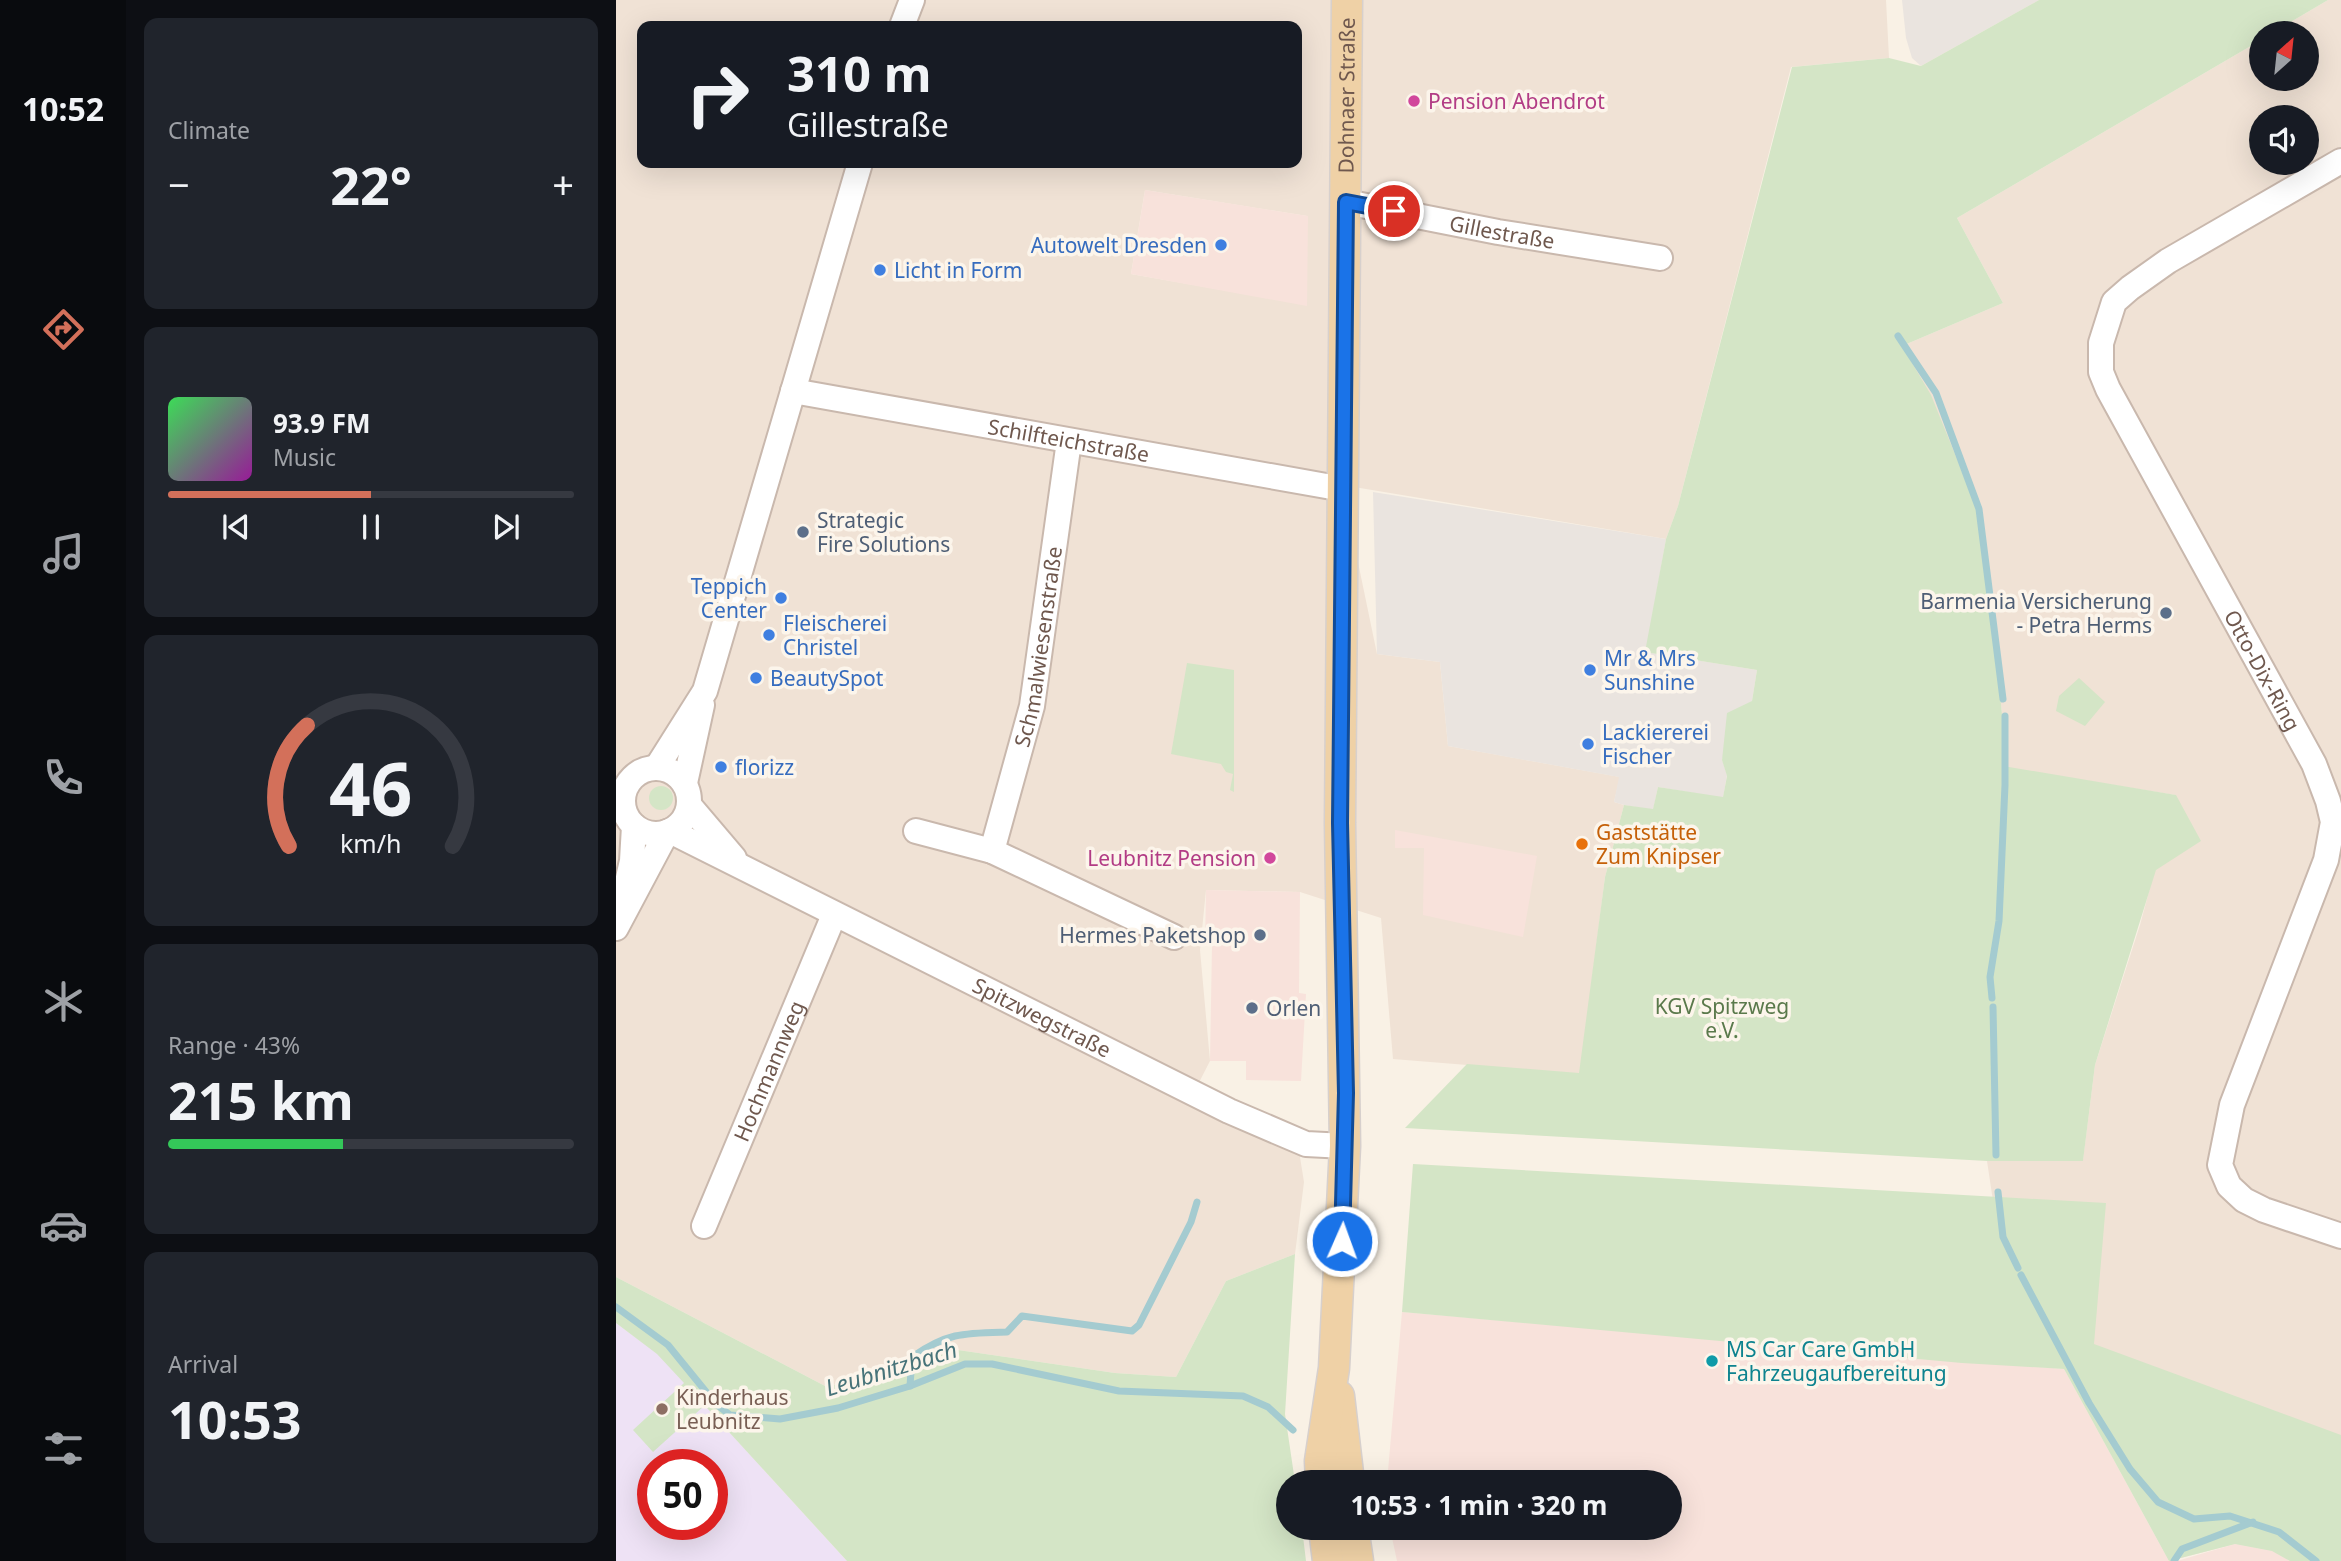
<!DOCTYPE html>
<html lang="en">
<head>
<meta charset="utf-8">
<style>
	body { margin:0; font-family:"Noto Sans",sans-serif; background:#20242c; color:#f1f3f6; height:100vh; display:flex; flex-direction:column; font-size:26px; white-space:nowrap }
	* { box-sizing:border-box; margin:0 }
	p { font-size:23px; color:#9ea1a6 }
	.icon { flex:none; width:38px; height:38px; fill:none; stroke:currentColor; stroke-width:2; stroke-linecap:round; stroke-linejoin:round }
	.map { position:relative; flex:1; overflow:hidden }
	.details { display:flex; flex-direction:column; gap:18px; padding:18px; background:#0d0f14; width:490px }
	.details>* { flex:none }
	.guide { position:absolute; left:21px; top:21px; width:665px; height:147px; border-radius:14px; box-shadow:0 7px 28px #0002; background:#171b24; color:#f1f3f6; overflow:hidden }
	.needle { width:46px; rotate:27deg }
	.buttons { position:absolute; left:1633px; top:21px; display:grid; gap:14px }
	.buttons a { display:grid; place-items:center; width:70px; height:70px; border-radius:50%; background:#171b24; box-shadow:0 7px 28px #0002; font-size:35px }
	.speed { position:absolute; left:21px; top:1449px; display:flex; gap:14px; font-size:35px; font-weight:700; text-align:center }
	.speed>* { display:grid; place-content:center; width:91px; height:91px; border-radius:50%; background:#171b24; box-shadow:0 7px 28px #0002; line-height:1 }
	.speed .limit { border:10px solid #d22; background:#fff; color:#111 }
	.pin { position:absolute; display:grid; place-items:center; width:60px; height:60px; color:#fff; margin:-30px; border:4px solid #fff; border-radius:50%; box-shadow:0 2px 7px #0007 }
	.me { position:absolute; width:77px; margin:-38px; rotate:2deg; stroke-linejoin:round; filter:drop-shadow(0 0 5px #0008) }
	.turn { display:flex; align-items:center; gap:24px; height:147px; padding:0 35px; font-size:32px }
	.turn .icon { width:91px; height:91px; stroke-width:2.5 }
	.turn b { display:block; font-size:49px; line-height:60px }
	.big { font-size:52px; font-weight:700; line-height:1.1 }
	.details .tile { flex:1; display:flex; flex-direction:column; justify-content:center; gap:10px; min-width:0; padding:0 24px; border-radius:14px; background:#20242c }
	.details .dial { align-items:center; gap:0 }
	.dial svg { height:182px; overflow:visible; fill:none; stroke:#363941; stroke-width:7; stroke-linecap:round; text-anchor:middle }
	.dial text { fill:#f1f3f6; stroke:none }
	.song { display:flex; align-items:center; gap:21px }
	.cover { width:84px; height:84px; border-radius:10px; background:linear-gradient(135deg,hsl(130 70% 55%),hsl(300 70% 35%)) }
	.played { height:7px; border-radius:4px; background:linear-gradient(90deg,#d3705a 50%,#363941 50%) }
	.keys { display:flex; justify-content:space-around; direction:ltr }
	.heat { display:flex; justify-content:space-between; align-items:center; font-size:38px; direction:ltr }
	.charge { height:10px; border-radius:5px; background:linear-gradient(90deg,#34c759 43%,#363941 0) }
	.trip { position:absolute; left:660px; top:1470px; width:406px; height:70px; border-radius:35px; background:#171b24; box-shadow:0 7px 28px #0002; font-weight:700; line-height:70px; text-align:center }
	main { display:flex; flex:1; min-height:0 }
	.dock { display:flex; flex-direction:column; width:126px; justify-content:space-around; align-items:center; background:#090b0e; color:#9ea1a6 }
	.dock .icon { width:49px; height:49px }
	.dock .active { color:#d3705a }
	.dock b { font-size:32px; color:#f1f3f6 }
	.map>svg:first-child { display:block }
</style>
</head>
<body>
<main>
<nav class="dock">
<b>10:52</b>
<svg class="icon active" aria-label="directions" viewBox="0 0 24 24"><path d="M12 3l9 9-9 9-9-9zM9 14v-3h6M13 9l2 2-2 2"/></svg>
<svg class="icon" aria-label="music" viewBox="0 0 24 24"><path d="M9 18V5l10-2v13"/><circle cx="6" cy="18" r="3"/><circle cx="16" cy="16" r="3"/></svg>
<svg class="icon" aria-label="phone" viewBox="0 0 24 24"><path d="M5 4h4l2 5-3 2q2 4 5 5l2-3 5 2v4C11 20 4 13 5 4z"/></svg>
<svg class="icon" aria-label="climate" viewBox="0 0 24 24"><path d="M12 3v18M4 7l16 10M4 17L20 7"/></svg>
<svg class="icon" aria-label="car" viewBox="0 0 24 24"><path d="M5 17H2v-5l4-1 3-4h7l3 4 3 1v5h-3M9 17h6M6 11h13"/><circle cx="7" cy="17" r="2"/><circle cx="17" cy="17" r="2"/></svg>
<svg class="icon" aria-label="filters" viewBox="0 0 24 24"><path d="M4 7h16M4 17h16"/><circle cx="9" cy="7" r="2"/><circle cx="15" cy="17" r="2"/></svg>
</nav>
<section class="details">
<div class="tile"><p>Climate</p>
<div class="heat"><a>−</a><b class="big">22°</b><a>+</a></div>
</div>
<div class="tile">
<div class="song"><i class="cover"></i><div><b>93.9 FM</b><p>Music</p></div></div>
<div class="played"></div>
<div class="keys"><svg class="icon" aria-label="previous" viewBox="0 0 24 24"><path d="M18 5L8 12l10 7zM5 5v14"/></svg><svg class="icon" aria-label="pause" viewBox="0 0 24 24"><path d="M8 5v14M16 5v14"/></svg><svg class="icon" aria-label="next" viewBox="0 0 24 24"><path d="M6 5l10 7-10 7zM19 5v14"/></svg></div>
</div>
<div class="tile dial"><svg viewBox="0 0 100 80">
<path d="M14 69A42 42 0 1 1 86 69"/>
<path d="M14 69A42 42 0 0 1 22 16" stroke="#d3705a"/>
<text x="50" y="56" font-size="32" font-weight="700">46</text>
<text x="50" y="72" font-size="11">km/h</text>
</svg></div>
<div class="tile"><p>Range · 43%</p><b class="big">215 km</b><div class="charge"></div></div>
<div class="tile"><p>Arrival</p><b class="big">10:53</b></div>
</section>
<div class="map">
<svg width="1725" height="1561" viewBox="0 0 1725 1561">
	<rect width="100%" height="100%" fill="#f9f1e5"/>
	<g fill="#f0e2d5" fill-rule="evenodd">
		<path d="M 0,0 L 1270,0 L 1273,58 L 1175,67 L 1062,506 L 1050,539 L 726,485 L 761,654 L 824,662 L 832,746 L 1004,777 L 998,802 L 1008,805 L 989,877 L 964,1074 L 777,1059 L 765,918 L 684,892 L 590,890 L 584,950 L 594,1061 L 574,1100 L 683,1151 L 688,1182 L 679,1254 L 610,1281 L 560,1377 L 499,1373 L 342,1350 L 211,1387 L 0,1277 ZM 26,26 L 681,26 L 681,163 L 26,163 ZM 529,190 L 691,216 L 691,305 L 515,274 Z"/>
		<path d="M 1712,0 L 1725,0 L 1725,1561 L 1674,1561 L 1656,1551 L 1619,1544 L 1553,1561 L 1383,1241 L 1371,1161 L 1467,1160 L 1479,1065 L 1524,925 L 1559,795 L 1387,767 L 1388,736 L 1376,606 L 1364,516 L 1286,346 L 1387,303 L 1341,218 L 1645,40 L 1645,79 L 1690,79 L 1690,33 L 1656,33 ZM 1645,117 L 1690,117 L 1690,163 L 1645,163 Z"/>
	</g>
	<g fill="#f8e2db">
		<polygon points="529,190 692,216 691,306 515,274"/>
		<polygon points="779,830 921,856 907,937 807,915 808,848 779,848"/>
		<polygon points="590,890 684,892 683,993 690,994 685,1081 630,1080 630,1061 594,1061 596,945 589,945"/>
		<polygon points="786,1312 1448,1369 1553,1561 781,1561 774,1528 1054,1528 1054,1482 771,1482"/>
		<polygon points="1619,1544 1657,1551 1674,1561 1561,1561"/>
	</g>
	<g fill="#eae4df">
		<polygon points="1286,0 1423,0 1305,66 1296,58 1290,38"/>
		<polygon points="757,492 1050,539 1030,652 1141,670 1136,701 1106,759 1111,775 1107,798 1042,787 1037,810 1008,805 998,802 1003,777 832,746 824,662 761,654"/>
	</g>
	<path fill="#eee2f5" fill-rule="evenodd" d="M 0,1323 L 42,1354 L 231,1561 L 0,1561 ZM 37,1465 L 96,1465 L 96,1524 L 37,1524 Z"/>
	<g fill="#d4e5c6">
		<polygon points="1423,0 1712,0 1656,33 1645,33 1645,40 1341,218 1387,303 1286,346 1315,395 1364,516 1376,606 1388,736 1387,766 1560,795 1585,841 1540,870 1479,1065 1467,1161 1371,1161 789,1128 851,1064 963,1073 989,877 1008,805 1037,809 1042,787 1107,797 1111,776 1106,760 1111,713 1136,701 1141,670 1029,652 1050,539 1062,506 1176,67 1273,58 1305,66"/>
		<polygon points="571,663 618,670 618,792 614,790 617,774 610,772 605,764 555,754"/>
		<polygon points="1463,678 1489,702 1469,726 1440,711 1443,696"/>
		<circle cx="45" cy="798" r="12"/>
		<polygon points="797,1164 1490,1203 1478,1344 1725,1435 1725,1561 1674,1561 1656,1551 1619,1544 1553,1561 1448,1369 1346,1363 786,1312"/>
		<polygon points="679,1254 669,1414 679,1482 672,1482 672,1528 686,1528 690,1561 231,1561 80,1396 88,1406 37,1452 17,1430 68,1383 41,1354 0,1323 0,1277 211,1387 342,1350 499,1373 560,1377 610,1281"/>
	</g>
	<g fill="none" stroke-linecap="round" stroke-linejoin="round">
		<g stroke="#a4cbd0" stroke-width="7">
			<polyline points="1282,336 1320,393 1363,509 1387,699"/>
			<polyline points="1376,998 1374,977 1383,921 1389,785 1389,716"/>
			<polyline points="1377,1007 1380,1155"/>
			<polyline points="1382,1192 1387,1237 1402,1268"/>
			<polyline points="1405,1275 1473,1403 1514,1469 1542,1502 1578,1519 1614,1516 1663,1532 1700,1561"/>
			<polyline points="0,1307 52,1345 100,1404 114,1415 164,1419 222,1408 294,1386 349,1364 376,1364 503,1391 627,1396 652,1407 677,1430"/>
			<path d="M 294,1386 L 296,1357 C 332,1332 349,1333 391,1332 L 406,1316 L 516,1331 L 523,1325 L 575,1222 L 581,1202"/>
			<polyline points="1558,1561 1566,1549 1637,1522"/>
		</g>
		<g stroke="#c9b8ad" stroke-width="28">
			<g id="minor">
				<polyline points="286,26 296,0"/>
				<path id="s1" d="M 1725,161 L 1552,261 L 1514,288 L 1498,302 L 1485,343 L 1485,372 L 1492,389 L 1698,764 L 1712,801 L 1717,822 L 1710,860 L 1616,1105 L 1604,1165 L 1613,1186 L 1628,1200 L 1648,1210 L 1725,1236"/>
				<path id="s2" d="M 730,202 L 882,232 L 1044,258"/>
				<path id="s3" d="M 177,391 L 727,489"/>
				<polyline points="41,767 89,691 244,163"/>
				<circle cx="40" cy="801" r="33"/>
				<polyline points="69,783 86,705"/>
				<polyline points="73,805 118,858"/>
				<path id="s4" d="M 54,831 L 613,1111 L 690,1144 L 729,1146"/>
				<polyline points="300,831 376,851 558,937"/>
				<path id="s5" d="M 376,851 L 416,706 L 453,441"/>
				<polyline points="7,899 16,861 18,826"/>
				<polyline points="0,928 51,832"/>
				<path id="s6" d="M 88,1226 L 218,915"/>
			</g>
		</g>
		<g stroke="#d7d0cd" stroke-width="33">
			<g id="major">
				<polyline points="723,1396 733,1482"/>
				<path id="s7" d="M 705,1482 L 704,1461 L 718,1368 L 729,1146 L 724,823 L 731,0"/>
				<polyline points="708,1528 712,1561"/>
				<polyline points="737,1528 742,1561"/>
			</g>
		</g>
		<use href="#minor" stroke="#fff" stroke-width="24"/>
		<use href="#major" stroke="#efd1a6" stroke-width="30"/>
	</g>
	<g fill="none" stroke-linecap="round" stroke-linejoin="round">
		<g stroke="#114b97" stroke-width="18">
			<polyline id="route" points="726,1241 730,1093 724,823 730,202 778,211"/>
		</g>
		<use href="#route" stroke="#1a73e8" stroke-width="12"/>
	</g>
	<g fill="#d1479c" stroke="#fcf5eb" stroke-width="2.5">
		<circle cx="798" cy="101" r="7"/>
		<circle cx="654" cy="858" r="7"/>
	</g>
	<g fill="#3f7fe0" stroke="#fcf5eb" stroke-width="2.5">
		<circle cx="605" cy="245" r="7"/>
		<circle cx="264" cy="270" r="7"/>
		<circle cx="165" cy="598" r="7"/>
		<circle cx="153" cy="635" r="7"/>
		<circle cx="974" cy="670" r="7"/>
		<circle cx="140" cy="678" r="7"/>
		<circle cx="972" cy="744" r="7"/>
		<circle cx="105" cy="767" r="7"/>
	</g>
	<g fill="#5c6f8a" stroke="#fcf5eb" stroke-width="2.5">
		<circle cx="187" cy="532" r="7"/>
		<circle cx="1550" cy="613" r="7"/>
		<circle cx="644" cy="935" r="7"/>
		<circle cx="636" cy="1008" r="7"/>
	</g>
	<circle fill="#e8710a" stroke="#fcf5eb" stroke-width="2.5" cx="966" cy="844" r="7"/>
	<circle fill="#0f9aa8" stroke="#fcf5eb" stroke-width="2.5" cx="1096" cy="1361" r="7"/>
	<circle fill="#8d6e63" stroke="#fcf5eb" stroke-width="2.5" cx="46" cy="1409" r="7"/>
	<g text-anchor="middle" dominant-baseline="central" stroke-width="7" stroke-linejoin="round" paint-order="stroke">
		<g font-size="21" fill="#6f584e" stroke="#fcf5eb">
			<text stroke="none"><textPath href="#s7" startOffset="1388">Dohnaer Straße</textPath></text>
			<text stroke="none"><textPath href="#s2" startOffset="159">Gillestraße</textPath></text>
			<text stroke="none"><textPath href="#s3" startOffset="280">Schilfteichstraße</textPath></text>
			<text stroke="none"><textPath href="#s5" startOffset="210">Schmalwiesenstraße</textPath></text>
			<text stroke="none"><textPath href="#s1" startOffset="679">Otto-Dix-Ring</textPath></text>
			<text stroke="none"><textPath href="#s4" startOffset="416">Spitzwegstraße</textPath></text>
			<text stroke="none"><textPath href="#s6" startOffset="168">Hochmannweg</textPath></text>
		</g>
		<g font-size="21" fill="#b23c85" stroke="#fcf5eb" text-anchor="start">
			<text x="812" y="101">Pension Abendrot</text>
			<text x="640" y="858" text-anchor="end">Leubnitz Pension</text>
		</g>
		<g font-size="21" fill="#366cbe" stroke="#fcf5eb" text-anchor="start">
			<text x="591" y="245" text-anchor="end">Autowelt Dresden</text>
			<text x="278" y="270">Licht in Form</text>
			<text x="151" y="586" text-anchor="end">Teppich<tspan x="151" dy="24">Center</tspan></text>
			<text x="167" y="623">Fleischerei<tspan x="167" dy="24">Christel</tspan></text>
			<text x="988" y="658">Mr &amp; Mrs<tspan x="988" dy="24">Sunshine</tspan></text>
			<text x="154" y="678">BeautySpot</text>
			<text x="986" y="732">Lackiererei<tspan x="986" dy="24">Fischer</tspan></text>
			<text x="119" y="767">florizz</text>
		</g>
		<g font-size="21" fill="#4e5e75" stroke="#fcf5eb" text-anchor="start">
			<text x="201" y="520">Strategic<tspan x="201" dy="24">Fire Solutions</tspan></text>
			<text x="1536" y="601" text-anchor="end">Barmenia Versicherung<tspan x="1536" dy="24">- Petra Herms</tspan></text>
			<text x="630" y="935" text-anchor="end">Hermes Paketshop</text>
			<text x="650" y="1008">Orlen</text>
		</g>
		<g font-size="21" fill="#c56008" stroke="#fcf5eb" text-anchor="start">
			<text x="980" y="832">Gaststätte<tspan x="980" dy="24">Zum Knipser</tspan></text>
		</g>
		<g font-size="21" fill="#5a794b" stroke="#fcf5eb">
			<text x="1106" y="1006">KGV Spitzweg<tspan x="1106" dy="24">e.V.</tspan></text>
		</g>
		<g font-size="21" fill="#0d838f" stroke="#fcf5eb" text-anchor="start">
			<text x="1110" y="1349">MS Car Care GmbH<tspan x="1110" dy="24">Fahrzeugaufbereitung</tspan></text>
		</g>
		<g font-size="21" fill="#785e54" stroke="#fcf5eb" text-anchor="start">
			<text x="60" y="1397">Kinderhaus<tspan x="60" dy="24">Leubnitz</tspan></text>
		</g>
		<g font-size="23" font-style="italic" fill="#477379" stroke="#fcf5eb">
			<text transform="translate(275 1368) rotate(-17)">Leubnitzbach</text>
		</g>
	</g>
</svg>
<div class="buttons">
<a><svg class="needle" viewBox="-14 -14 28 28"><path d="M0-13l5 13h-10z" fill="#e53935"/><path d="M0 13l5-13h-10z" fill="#9ea1a6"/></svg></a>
<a><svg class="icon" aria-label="sound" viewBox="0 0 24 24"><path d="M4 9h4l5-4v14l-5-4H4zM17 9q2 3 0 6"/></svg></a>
</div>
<div class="speed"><div class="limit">50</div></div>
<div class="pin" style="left:778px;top:211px;background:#d93025"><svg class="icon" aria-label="arrive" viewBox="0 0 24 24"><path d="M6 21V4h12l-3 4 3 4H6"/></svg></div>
<svg class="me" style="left:726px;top:1241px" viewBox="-20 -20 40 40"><circle r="17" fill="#1a73e8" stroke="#fff" stroke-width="3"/><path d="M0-11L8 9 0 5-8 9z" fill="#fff"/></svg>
<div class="trip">10:53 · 1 min · 320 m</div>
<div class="guide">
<div class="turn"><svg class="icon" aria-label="right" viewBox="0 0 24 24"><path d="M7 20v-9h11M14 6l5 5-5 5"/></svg><div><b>310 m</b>Gillestraße</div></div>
</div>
</div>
</main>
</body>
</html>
